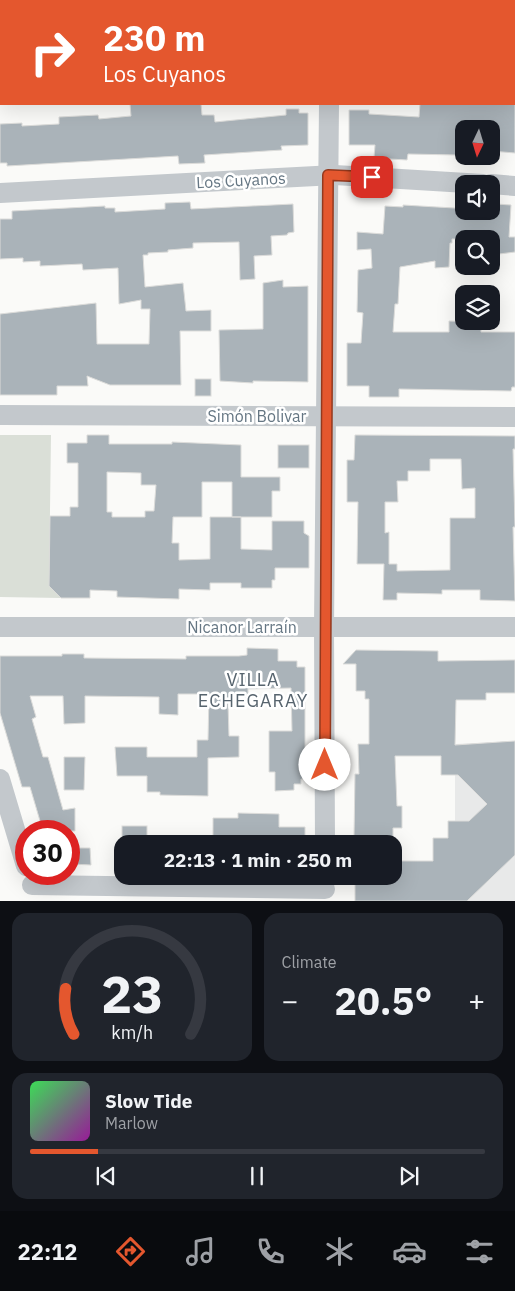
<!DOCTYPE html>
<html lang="en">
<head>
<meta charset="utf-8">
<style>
	body { margin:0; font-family:"IBM Plex Sans",sans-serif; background:#20242c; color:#f1f3f6; height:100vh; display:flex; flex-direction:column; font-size:19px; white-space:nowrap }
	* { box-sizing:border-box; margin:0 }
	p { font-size:16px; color:#9ea1a6 }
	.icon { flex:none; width:28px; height:28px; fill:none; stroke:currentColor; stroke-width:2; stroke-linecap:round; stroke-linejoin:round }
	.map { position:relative; height:901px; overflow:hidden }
	.drawer { display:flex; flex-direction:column; gap:12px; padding:12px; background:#0d0f14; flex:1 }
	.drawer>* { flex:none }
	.guide { position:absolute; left:0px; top:0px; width:515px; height:105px; box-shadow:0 5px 20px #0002; background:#e4572e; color:#fff; overflow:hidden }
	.needle { width:32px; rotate:184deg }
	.tools { position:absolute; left:455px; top:120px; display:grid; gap:10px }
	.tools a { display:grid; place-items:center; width:45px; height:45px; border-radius:10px; background:#171b24; box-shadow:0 5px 20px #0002; font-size:25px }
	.speed { position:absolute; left:15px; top:820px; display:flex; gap:10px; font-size:25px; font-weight:700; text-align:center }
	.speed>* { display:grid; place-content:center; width:65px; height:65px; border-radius:50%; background:#171b24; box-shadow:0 5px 20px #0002; line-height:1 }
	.speed .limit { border:8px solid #d22; background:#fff; color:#111 }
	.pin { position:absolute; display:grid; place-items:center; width:42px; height:42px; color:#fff; margin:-21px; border-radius:10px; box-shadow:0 2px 8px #0006 }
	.me { position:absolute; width:55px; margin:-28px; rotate:0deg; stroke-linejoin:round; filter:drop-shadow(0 0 4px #0008) }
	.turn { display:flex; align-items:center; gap:18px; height:105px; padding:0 20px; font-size:22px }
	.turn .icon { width:65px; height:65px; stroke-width:2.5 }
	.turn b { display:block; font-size:35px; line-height:42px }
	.big { font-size:38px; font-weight:700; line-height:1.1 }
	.drawer .widget { flex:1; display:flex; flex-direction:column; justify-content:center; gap:8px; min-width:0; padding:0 18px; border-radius:15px; background:#20242c }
	.drawer .dial { align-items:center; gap:0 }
	.dial svg { height:130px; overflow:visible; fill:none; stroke:#363941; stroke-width:7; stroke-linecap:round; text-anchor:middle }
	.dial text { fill:#f1f3f6; stroke:none }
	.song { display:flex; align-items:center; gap:15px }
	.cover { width:60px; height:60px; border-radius:8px; background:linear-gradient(135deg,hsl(130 70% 55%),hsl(300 70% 35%)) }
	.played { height:5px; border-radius:2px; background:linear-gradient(90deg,#e4572e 15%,#363941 15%) }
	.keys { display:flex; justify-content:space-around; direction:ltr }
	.heat { display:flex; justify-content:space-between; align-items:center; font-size:28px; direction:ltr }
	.drawer .tiles { flex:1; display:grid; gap:12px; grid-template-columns:1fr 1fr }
	.widget:last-child { grid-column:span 2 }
	.trip { position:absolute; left:114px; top:835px; width:288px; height:50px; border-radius:15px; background:#171b24; box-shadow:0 5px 20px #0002; font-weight:700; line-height:50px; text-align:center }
	.tab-bar { display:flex; height:80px; justify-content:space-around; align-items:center; background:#090b0e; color:#9ea1a6 }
	.tab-bar .icon { width:35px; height:35px }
	.tab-bar .current { color:#e4572e }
	.tab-bar b { font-size:22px; color:#f1f3f6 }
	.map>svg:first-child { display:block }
</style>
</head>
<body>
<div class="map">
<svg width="515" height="901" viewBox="0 0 515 901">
	<rect width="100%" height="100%" fill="#fafaf8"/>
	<polygon fill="#e8e9e9" points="515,741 515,901 455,901 455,744"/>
	<polygon fill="#dadfd7" points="0,435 51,435 49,586 61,598 0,597"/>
	<g fill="#aab3b9" stroke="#dcdcda" fill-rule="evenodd">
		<polygon points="130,104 201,104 202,115 214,115 215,122 286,115 286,109 299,109 299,113 308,113 308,145 281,146 282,150 204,155 205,163 179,164 178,156 7,166 7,163 0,163 0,124 22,123 22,126 59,124 59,117 98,115 99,119 131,116"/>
		<polygon points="420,104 515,104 515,153 491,151 491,129 459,129 458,155 408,154 407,160 374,158 375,145 349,145 349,110 369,110 369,114 419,117"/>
		<polygon points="190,202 191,209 293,204 294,232 288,233 287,235 271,236 272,255 254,256 255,279 240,280 239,242 193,243 193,248 168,250 168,252 148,253 148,255 143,255 145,287 183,283 186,311 211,310 211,331 180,331 181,385 110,385 87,376 88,386 57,386 57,395 0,395 0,314 96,303 97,344 149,344 150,309 141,309 141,300 119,304 118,268 83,270 82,264 40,266 40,261 23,262 23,258 0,259 0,219 12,219 12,211 105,206 105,208 115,208 115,212 165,209 165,203"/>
		<polygon points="496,204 511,205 509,237 515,237 515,252 491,255 491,239 452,239 452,243 450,243 449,267 435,268 435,261 400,267 398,304 395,304 393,332 449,332 449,321 481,322 481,332 515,332 515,387 512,387 511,391 399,389 399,397 369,397 369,386 347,386 347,343 361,343 363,313 357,312 358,270 372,268 371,249 357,250 357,232 383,234 385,206 403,207 403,205 454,208 464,209 464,211 496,211"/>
		<polygon points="283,280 283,287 308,286 308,382 253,381 253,383 220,381 219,330 263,329 263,283"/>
		<rect x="195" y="379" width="16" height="17"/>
		<path d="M 87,435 L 109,435 L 109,444 L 172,444 L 172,442 L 241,445 L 241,477 L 280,477 L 280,491 L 272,491 L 272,517 L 232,517 L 232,482 L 202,482 L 202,517 L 173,517 L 172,543 L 179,543 L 179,560 L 210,559 L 210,517 L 241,517 L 241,549 L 272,550 L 272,521 L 304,521 L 304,533 L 309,536 L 309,568 L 275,568 L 275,580 L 272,580 L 272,588 L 241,588 L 241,583 L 210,583 L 210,590 L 179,589 L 179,599 L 117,597 L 117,591 L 90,590 L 90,598 L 61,598 L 49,586 L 50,516 L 70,516 L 70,507 L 78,507 L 78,463 L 67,463 L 67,443 L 87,443 ZM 107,472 L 141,473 L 141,485 L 156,485 L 154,511 L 145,511 L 145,517 L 112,517 L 112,512 L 107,512 Z"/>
		<path d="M 355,435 L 515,436 L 515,449 L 513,449 L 515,527 L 513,527 L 515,601 L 480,600 L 480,590 L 442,590 L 442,594 L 397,593 L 397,600 L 383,600 L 384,564 L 357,564 L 358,502 L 347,502 L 347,460 L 354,460 ZM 430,459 L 461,459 L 462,489 L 475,488 L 475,518 L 450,518 L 450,570 L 397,571 L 397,564 L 389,564 L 389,532 L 385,533 L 385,502 L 398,502 L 397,481 L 408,481 L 408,471 L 430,471 Z"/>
		<rect x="278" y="445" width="31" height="23"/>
		<polygon points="247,648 278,649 278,661 297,661 297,667 305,667 305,779 301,779 301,784 294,784 294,790 275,791 275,772 269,772 269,731 292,731 291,688 248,689 248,705 228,704 229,736 239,736 239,757 208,758 208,796 160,795 160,792 147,792 147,776 117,776 115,747 147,747 147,757 197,757 197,740 208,740 209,694 178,694 178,715 159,714 159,697 85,696 85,723 64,724 63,696 30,696 36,717 32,719 43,757 48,757 63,810 75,808 75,831 43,831 30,787 22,787 0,713 0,656 62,656 62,654 84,654 84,658 186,659 186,656 239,656 247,655"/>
		<polygon points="356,650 438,651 438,661 515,660 515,693 486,693 486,700 456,700 455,745 515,741 515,855 467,901 355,901 355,876 392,876 392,861 433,861 433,838 448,838 448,821 469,821 487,804 458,775 441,775 441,756 395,756 397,806 402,806 402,828 393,828 393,844 355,844 355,837 354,837 355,774 359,774 358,744 369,744 369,699 365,699 365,691 356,691 356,664 343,664"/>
		<polygon points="64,757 85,757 84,790 64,790"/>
		<polygon points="238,813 279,814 279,827 305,827 305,844 213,844 213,818 238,818"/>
		<rect x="122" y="826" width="25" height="18"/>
		<polygon points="71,848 90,848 91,865 72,864"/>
	</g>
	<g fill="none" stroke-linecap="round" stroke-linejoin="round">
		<g stroke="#c3c8cc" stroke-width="20">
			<polyline points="323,0 324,1"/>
			<polyline points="491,184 515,186"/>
			<polyline points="0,193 335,175 483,184"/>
			<polyline points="0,415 515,417"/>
			<polyline points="0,627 515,627"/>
			<polyline points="0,779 26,866"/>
			<polyline points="325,844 324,627 329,104"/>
			<polyline points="32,885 325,889"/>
		</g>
	</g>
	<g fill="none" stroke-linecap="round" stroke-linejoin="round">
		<g stroke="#94391e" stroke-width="12">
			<polyline id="route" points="325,765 328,175 372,177"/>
		</g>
		<use href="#route" stroke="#e4572e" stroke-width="9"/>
	</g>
	<g text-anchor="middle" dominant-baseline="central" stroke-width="5" stroke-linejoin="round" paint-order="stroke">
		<g font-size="16" fill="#657683" stroke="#fff">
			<text transform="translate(241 180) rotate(-3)">Los Cuyanos</text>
			<text x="257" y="416">Simón Bolivar</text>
			<text x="242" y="627">Nicanor Larraín</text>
		</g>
		<g font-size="18" letter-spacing="1" fill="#57646e" stroke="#fff">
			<text x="253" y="679">VILLA<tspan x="253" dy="21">ECHEGARAY</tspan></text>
		</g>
	</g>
</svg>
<div class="tools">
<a><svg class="needle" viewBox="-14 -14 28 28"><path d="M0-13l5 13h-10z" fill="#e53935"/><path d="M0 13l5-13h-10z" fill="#9ea1a6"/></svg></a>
<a><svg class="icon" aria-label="sound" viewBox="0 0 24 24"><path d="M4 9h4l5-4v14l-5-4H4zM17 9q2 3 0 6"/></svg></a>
<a><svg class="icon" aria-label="search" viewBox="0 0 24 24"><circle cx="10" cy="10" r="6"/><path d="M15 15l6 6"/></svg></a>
<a><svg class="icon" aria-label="layers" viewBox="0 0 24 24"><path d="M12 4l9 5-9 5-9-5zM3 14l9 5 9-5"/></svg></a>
</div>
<div class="speed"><div class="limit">30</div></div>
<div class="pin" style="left:372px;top:177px;background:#d93025"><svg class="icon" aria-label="arrive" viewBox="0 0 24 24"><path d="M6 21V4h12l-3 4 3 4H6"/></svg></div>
<svg class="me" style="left:325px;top:765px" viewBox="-20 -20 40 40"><circle r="19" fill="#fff"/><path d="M0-13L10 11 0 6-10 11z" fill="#e4572e"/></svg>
<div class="trip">22:13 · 1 min · 250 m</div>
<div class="guide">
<div class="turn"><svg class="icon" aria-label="right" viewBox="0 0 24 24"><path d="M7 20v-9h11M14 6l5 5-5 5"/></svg><div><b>230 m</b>Los Cuyanos</div></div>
</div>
</div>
<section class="drawer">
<div class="tiles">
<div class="widget dial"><svg viewBox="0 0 100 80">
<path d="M14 69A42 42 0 1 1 86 69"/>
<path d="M14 69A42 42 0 0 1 9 41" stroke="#e4572e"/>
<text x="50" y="56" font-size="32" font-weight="700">23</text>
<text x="50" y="72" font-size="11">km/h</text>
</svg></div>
<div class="widget"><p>Climate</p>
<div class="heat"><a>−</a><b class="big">20.5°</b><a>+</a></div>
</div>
<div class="widget">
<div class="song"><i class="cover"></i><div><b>Slow Tide</b><p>Marlow</p></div></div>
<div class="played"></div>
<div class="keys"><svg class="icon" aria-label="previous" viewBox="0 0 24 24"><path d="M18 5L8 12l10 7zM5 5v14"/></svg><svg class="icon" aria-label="pause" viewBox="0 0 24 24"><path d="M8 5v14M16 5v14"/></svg><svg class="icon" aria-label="next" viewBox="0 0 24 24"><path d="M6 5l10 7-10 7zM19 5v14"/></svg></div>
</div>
</div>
</section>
<nav class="tab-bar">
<b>22:12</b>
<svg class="icon current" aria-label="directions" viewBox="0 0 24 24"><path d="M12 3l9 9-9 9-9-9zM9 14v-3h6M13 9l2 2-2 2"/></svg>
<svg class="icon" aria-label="music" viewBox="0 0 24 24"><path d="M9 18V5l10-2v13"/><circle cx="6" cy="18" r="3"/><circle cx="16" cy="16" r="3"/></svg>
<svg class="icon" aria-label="phone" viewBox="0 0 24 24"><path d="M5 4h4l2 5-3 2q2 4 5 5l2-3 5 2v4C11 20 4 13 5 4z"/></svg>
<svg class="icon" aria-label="climate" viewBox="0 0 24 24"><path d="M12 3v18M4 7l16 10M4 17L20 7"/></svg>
<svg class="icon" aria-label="car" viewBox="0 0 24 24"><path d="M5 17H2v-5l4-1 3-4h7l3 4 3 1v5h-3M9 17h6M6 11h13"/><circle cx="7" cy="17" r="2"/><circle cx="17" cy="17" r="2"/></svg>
<svg class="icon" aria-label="filters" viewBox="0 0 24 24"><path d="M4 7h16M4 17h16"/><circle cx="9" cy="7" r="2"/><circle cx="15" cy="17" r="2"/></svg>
</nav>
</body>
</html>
